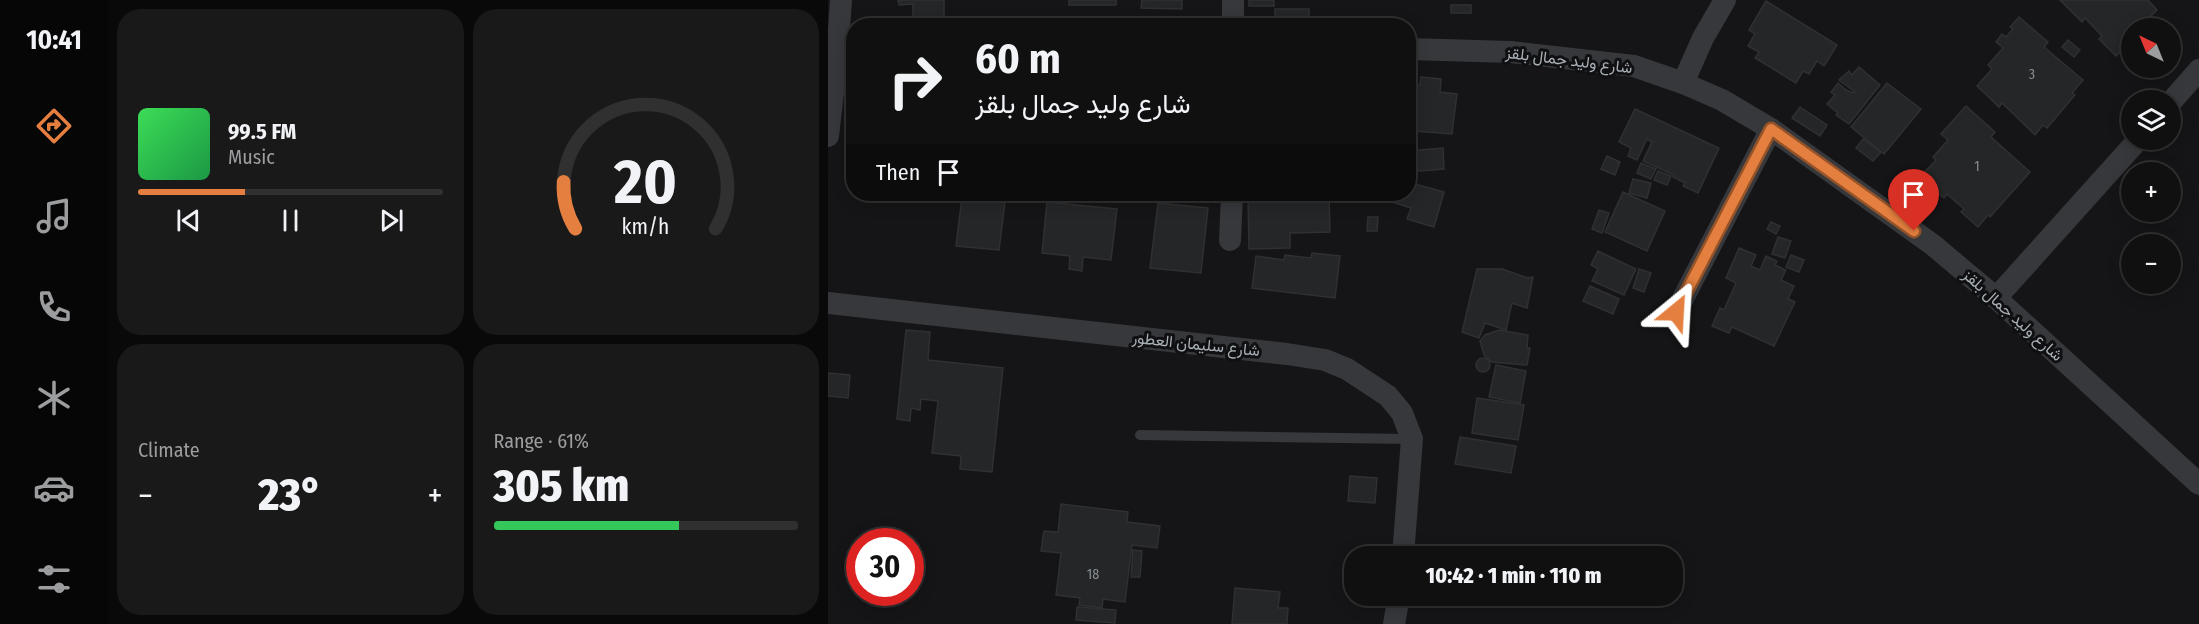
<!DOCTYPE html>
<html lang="en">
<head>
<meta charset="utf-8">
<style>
	body { margin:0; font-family:"Fira Sans Condensed",Vazirmatn,sans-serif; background:#19191a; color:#f1f3f6; height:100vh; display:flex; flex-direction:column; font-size:22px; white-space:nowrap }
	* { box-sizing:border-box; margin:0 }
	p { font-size:20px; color:#9c9d9f }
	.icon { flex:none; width:33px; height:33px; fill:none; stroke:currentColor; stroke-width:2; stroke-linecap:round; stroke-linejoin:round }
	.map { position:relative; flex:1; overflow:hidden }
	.sheet { display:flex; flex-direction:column; gap:9px; padding:9px; background:#090909; width:720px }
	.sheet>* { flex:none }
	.top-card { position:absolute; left:18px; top:18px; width:570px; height:183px; border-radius:24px; box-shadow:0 3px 15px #0003,0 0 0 2px #303031; background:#101011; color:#f1f3f6; overflow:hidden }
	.needle { width:39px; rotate:317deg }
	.controls { position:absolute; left:1293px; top:18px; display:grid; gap:12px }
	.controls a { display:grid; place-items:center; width:60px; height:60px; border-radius:50%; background:#101011; box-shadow:0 3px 15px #0003,0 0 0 2px #303031; font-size:30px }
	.speed { position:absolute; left:18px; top:528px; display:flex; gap:12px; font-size:30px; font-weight:700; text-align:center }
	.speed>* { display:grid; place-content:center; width:78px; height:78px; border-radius:50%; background:#101011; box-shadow:0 3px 15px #0003,0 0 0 2px #303031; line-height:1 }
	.speed .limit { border:9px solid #d22; background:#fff; color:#111 }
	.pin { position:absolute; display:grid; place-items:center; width:51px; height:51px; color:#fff; margin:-62px -26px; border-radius:50% 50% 50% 0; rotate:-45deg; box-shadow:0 0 6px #0007 }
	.pin .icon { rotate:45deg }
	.me { position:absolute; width:66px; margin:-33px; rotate:27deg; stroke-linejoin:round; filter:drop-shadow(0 0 4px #0008) }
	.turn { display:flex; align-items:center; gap:21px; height:126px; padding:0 30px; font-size:27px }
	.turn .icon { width:78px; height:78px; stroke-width:2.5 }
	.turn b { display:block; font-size:42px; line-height:51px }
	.then { display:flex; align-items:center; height:57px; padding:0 30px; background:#0003; gap:12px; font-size:22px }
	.big { font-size:45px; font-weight:800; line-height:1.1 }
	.sheet .widget { flex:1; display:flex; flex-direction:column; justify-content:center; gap:9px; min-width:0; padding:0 21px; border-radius:24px; background:#19191a }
	.sheet .dial { align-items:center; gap:0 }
	.dial svg { height:156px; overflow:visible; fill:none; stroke:#303031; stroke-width:7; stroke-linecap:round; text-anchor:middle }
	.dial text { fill:#f1f3f6; stroke:none }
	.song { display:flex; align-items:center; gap:18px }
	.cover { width:72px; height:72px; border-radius:9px; background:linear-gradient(135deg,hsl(130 70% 55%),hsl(140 70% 35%)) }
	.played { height:6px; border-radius:3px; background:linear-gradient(90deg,#e47f3f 35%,#303031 35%) }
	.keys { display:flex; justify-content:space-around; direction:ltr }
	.heat { display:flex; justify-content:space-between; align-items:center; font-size:33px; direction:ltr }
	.charge { height:9px; border-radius:4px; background:linear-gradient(90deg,#34c759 61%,#303031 0) }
	.sheet .tiles { flex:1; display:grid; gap:9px; grid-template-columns:repeat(2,1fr) }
	.trip { position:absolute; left:516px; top:546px; width:339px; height:60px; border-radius:24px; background:#101011; box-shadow:0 3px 15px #0003,0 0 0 2px #303031; font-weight:800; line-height:60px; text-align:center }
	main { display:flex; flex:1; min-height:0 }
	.dock { display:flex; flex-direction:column; width:108px; justify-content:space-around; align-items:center; background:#060607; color:#9c9d9f }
	.dock .icon { width:42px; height:42px }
	.dock .on { color:#e47f3f }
	.dock b { font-size:27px; color:#f1f3f6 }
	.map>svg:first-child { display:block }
</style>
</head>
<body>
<main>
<nav class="dock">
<b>10:41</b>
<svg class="icon on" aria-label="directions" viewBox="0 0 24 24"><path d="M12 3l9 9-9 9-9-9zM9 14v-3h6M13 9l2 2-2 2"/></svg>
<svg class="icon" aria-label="music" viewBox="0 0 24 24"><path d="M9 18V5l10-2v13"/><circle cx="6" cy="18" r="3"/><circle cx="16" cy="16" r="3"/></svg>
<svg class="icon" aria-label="phone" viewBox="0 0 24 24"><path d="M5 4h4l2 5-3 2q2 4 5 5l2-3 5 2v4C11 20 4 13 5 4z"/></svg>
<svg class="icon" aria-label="climate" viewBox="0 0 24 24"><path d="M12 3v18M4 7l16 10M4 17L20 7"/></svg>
<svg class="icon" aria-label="car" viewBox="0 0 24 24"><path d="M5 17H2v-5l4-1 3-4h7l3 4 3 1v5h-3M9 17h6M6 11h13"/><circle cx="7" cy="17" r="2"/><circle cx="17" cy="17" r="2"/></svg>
<svg class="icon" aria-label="filters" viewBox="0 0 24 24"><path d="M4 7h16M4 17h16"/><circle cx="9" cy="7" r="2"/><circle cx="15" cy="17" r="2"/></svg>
</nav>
<section class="sheet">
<div class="tiles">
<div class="widget">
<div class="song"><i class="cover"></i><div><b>99.5 FM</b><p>Music</p></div></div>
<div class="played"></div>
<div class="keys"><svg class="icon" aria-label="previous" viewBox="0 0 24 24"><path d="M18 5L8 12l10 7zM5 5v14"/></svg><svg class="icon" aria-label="pause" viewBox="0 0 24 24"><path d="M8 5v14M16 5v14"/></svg><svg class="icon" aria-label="next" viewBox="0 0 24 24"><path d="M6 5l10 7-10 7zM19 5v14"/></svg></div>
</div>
<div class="widget dial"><svg viewBox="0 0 100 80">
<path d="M14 69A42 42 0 1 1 86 69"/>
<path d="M14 69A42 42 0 0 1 8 45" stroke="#e47f3f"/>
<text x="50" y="56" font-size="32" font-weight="700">20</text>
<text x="50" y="72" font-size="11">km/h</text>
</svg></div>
<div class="widget"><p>Climate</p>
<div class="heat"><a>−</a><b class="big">23°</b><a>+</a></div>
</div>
<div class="widget"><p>Range · 61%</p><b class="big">305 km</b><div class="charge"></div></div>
</div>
</section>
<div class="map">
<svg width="1371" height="624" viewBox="0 0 1371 624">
	<rect width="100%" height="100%" fill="#151517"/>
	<g fill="#252627" stroke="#2f3032" stroke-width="1.5">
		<polygon points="70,0 116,0 116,26 85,26 85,4 71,5"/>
		<rect x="241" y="0" width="47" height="5"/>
		<polygon points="314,0 354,0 354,9 313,8"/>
		<rect x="421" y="0" width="25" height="6"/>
		<polygon points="1232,0 1320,0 1329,10 1316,23 1319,26 1317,28 1304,28 1304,41 1288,56 1271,39 1274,36 1257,18 1254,22"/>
		<polygon points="938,1 1009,45 996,66 989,61 981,74 975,71 968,83 927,58 931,52 920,46 927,34 921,30"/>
		<rect x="623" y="5" width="20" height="8"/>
		<rect x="447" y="9" width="34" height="17"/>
		<polygon points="1191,17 1220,42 1216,47 1255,80 1244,93 1247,95 1219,128 1215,125 1207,135 1174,103 1171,107 1149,86 1164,69 1160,65 1175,48 1168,42 1174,34 1178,37 1185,29 1182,27"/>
		<polygon points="1240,40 1252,50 1246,57 1234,47"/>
		<polygon points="1031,67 1052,85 1021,124 1008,115 1010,113 999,104 1007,95 1003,92 1010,83 1018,90 1025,93 1027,92 1011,80 1021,71 1024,75"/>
		<polygon points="593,77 613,79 612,92 629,94 624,134 586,131 587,119 583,119 586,84 592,85"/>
		<polygon points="1059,83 1093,109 1056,154 1023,127"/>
		<polygon points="1138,106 1167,132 1163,137 1202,172 1162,217 1160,215 1150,227 1133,212 1136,209 1119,194 1116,198 1104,188 1106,186 1094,175 1108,160 1105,157 1120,140 1113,134"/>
		<polygon points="972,107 999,125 992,136 964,118"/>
		<polygon points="807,109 891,148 870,193 855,186 857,183 845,177 846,175 815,161 824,142 819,139 809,160 800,156 803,148 791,142"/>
		<polygon points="1035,139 1053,152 1045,161 1028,148"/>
		<polygon points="615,148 616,169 580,172 580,151"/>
		<polygon points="779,156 792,162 787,175 773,169"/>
		<polygon points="813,163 828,169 823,179 809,173"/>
		<polygon points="830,171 843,176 839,185 826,180"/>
		<polygon points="805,179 823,183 819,198 801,193"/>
		<polygon points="580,182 616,192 606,227 579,219 583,208 561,201 563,194 580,194"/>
		<polygon points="795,192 837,211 819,251 777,232"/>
		<polygon points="420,194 501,194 502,232 462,233 462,248 421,249"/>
		<polygon points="134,197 177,202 171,250 128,246"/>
		<polygon points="219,202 289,209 283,260 255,257 254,271 241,269 242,256 214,253"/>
		<polygon points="330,203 380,208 373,273 322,268"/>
		<polygon points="771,210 781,213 774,233 764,229"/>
		<polygon points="540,217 550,217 549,231 539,231"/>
		<polygon points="943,222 952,226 948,234 939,229"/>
		<polygon points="950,237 963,241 957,258 944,254"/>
		<polygon points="911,248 928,255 923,266 932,270 938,256 949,261 947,265 958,270 953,280 966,286 960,299 967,302 946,346 904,327 901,333 884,326 892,308 896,310 908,283 898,278"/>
		<polygon points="770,251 808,269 796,295 764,281 770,269 763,265"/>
		<polygon points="484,253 512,256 507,298 424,288 428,256 456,260 457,255 483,258"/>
		<polygon points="963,255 976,260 971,272 958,267"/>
		<polygon points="649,269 674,269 700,278 705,277 699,308 684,303 678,330 657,323 651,338 634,332"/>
		<polygon points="811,269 823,273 816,292 805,288"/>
		<polygon points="762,286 791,299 785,314 755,301"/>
		<polygon points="78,330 102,332 100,360 175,368 164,472 132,469 133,456 104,453 110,401 93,399 92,410 83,408 82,421 69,419"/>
		<polygon points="671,330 700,335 699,348 702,348 699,365 663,362 656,355 652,341 657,335"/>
		<circle cx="655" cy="365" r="7"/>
		<polygon points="668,365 698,371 692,403 661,397"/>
		<polygon points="0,373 22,375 20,398 0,396"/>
		<polygon points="649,398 696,405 690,440 644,433"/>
		<polygon points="632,437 688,446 683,473 627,464"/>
		<polygon points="522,476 549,478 547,503 520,501"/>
		<polygon points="233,504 300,512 299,522 332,526 329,548 304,545 297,602 275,599 274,608 251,605 252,598 228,595 233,553 213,551 216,531 230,532"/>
		<polygon points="305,550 314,551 312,577 303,577"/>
		<polygon points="407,588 452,592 450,608 460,608 459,624 404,624"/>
		<polygon points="249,607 288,610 287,623 248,620"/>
	</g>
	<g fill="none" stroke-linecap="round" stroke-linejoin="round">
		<polyline stroke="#36383b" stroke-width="10" points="312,435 583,439"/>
		<g stroke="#36383b" stroke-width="22">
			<polyline points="405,0 405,26"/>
			<polyline points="580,49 683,52 806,66 855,83 894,100 943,129 1105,245 1168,298 1371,484"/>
			<polyline points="855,83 875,38 897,0"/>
			<polyline points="1342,103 1371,70"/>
			<polyline points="0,136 9,58 13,0"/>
			<polyline points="402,240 404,194"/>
			<polyline points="1168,298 1310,140"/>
			<polyline points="0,303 459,354 497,360 519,369 560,396 574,413 584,439 575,556"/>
			<polyline points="848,312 943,129"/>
			<polyline points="566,624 571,596"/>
		</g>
	</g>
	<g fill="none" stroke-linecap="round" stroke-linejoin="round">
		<g stroke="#945329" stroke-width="15">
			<polyline id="route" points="848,312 943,129 1086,231"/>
		</g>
		<use href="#route" stroke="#e47f3f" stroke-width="10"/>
	</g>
	<g text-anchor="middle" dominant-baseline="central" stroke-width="6" stroke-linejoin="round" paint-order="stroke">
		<g font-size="14" fill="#878e92">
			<text x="1204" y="74">3</text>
			<text x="1149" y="166">1</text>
			<text x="265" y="574">18</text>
		</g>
		<g font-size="16" fill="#a8b0b6" stroke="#101012">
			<text transform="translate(741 60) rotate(7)">شارع وليد جمال بلقز</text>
			<text transform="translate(1185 315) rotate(42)">شارع وليد جمال بلقز</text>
			<text transform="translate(368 344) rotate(6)">شارع سليمان العطور</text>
		</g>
	</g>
</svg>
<div class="controls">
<a><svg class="needle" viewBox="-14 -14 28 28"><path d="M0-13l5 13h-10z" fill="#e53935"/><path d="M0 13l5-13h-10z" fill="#9c9d9f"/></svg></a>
<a><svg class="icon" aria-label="layers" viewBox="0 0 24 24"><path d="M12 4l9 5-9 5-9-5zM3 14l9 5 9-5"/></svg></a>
<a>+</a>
<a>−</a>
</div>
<div class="speed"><div class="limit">30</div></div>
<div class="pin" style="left:1086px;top:231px;background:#d93025"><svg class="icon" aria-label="arrive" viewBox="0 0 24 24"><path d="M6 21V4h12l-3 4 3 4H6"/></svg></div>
<svg class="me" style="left:848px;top:312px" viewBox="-20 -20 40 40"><path d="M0-17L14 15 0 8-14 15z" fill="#e47f3f" stroke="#fff" stroke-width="4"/></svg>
<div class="trip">10:42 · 1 min · 110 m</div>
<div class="top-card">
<div class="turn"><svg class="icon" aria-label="right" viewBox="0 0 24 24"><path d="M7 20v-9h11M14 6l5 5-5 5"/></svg><div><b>60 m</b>شارع وليد جمال بلقز</div></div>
<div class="then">Then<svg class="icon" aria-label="arrive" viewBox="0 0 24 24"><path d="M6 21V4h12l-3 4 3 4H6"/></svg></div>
</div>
</div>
</main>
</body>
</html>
